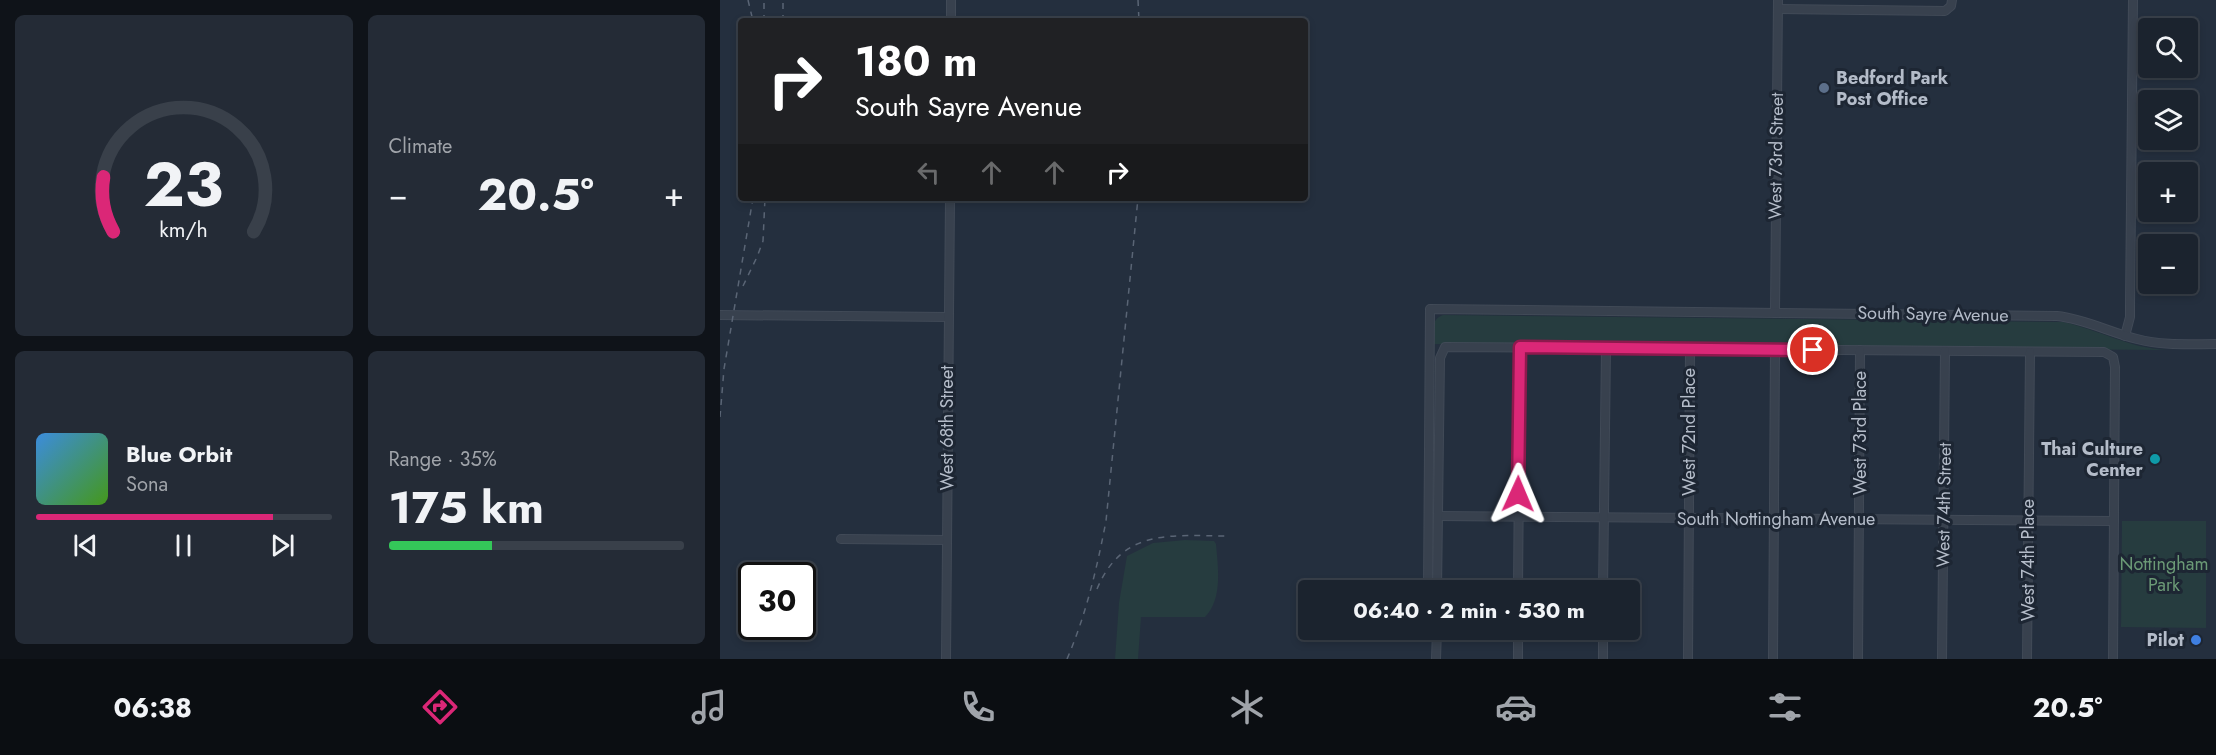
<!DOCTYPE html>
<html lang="en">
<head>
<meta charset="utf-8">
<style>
	body { margin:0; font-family:Jost,sans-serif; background:#242b36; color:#f1f3f6; height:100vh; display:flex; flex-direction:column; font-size:22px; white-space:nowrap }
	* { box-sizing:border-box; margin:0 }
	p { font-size:20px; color:#a0a4aa }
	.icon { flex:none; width:33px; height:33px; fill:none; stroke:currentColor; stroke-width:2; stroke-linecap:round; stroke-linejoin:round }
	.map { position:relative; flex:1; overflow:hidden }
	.drawer { display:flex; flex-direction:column; gap:15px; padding:15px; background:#0f1319; width:720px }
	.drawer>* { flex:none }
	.hud { position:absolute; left:18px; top:18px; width:570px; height:183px; border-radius:6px; box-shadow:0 3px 9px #0003,0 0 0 2px #39404a; background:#202124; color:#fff; overflow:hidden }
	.tools { position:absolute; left:1418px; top:18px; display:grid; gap:12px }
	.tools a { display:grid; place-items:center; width:60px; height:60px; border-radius:6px; background:#1b232e; box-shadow:0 3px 9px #0003,0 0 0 2px #39404a; font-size:30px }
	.speed { position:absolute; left:18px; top:562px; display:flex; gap:12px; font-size:30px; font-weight:700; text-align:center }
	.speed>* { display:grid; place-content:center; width:78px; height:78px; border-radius:50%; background:#1b232e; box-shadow:0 3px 9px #0003,0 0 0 2px #39404a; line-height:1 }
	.speed .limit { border:3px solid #111; border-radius:9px; background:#fff; color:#111 }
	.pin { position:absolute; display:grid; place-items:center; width:51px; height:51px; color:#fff; margin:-26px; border:3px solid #fff; border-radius:50%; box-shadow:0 2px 6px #0007 }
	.me { position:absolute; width:66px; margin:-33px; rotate:1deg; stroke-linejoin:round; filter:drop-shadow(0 0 4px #0008) }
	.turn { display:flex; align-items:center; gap:21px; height:126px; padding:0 18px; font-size:27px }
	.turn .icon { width:78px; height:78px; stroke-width:2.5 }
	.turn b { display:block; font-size:42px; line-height:51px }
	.lanes { display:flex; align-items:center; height:57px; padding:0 18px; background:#0003; justify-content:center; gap:30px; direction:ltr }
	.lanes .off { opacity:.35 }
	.big { font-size:45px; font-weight:700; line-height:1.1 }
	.drawer .widget { flex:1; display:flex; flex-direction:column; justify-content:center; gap:9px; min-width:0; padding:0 21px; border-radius:9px; background:#242b36 }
	.drawer .dial { align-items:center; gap:0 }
	.dial svg { height:156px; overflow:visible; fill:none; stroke:#39404a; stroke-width:7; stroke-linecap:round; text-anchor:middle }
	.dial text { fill:#f1f3f6; stroke:none }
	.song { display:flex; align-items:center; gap:18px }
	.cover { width:72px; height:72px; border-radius:9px; background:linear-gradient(135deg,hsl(210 70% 55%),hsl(100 70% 35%)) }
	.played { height:6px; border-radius:3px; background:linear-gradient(90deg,#db2777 80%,#39404a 80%) }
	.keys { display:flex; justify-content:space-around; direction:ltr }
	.heat { display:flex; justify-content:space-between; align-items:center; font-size:33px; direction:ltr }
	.charge { height:9px; border-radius:4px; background:linear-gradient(90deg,#34c759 35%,#39404a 0) }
	.drawer .tiles { flex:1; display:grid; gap:15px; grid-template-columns:repeat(2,1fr) }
	.trip { position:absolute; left:578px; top:580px; width:342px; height:60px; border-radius:6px; background:#1b232e; box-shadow:0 3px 9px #0003,0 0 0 2px #39404a; font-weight:700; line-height:60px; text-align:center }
	.dock { display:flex; height:96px; justify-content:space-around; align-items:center; background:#0b0e12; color:#a0a4aa }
	.dock .icon { width:42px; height:42px }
	.dock .selected { color:#db2777 }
	.dock b { font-size:27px; color:#f1f3f6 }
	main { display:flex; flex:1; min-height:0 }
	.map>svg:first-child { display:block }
</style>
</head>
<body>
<main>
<section class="drawer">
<div class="tiles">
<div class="widget dial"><svg viewBox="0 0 100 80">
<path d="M14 69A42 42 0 1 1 86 69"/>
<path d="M14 69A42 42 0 0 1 9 41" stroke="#db2777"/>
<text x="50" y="56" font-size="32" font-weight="700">23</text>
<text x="50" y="72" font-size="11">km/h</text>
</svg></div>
<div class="widget"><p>Climate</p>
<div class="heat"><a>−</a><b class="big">20.5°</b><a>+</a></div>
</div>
<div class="widget">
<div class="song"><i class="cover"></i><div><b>Blue Orbit</b><p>Sona</p></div></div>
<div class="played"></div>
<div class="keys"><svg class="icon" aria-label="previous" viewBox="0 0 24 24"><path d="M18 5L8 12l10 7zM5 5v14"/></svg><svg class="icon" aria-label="pause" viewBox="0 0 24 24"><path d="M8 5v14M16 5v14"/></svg><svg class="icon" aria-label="next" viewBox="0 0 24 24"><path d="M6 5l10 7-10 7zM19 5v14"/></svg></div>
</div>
<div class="widget"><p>Range · 35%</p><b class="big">175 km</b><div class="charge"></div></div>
</div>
</section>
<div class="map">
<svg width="1496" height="659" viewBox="0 0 1496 659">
	<rect width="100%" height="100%" fill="#242f3e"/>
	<g fill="#263c3f">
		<path d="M 723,315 L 1343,322 C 1380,330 1408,348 1447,350 L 714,344 C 713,332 710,320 723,315 Z"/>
		<polygon points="1402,521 1486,521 1486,628 1401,627"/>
		<path d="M 465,540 L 494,541 L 496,544 C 498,567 503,599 485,617 L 421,617 L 418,659 L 395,659 L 399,603 L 407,556 L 433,543 Z"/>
	</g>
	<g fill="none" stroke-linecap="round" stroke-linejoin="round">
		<g stroke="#414a57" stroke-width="10">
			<g id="minor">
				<polyline points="1058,9 1225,11 1231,6 1232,0"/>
				<polyline points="231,21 231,0"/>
				<polyline points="1055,313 1058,0"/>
				<polyline points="0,315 228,317"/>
				<polyline points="1405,336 1410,317 1410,305 1413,0"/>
				<polyline points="718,516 1394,521"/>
				<polyline points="121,539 227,540"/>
				<path d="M 708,591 L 710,309 L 1337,316 C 1365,319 1389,332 1417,339 C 1443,346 1470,344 1496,344"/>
				<polyline points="717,591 720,358 725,347 1384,352 1393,357 1395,367 1393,659"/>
				<polyline points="798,591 800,347"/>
				<polyline points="883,591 886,348"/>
				<polyline points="226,659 230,198"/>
				<polyline points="716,659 717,630"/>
				<polyline points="798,659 798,630"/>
				<polyline points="883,659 883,630"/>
				<polyline points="968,659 970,349"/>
				<polyline points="1053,659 1055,350"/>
				<polyline points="1138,659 1140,350"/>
				<polyline points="1222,659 1225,351"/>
				<polyline points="1307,659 1310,352"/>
			</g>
		</g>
		<use href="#minor" stroke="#38414e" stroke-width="8"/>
		<g stroke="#5a6575" stroke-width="1.5" stroke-dasharray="6 6" stroke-linecap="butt">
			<polyline points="28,0 33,21"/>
			<polyline points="418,0 419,21"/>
			<polyline points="44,21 44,0"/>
			<polyline points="63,21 63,0"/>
			<polyline points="23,286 37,257 43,241 45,198"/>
			<polyline points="0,417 4,369 33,198"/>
			<path d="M 377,589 C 403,527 452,536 509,536"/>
			<path d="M 347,659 C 366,615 377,568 386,521 L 418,198"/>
		</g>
	</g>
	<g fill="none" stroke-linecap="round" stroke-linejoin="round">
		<g stroke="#8e194d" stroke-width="15">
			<polyline id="route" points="798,494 800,347 1093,350"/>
		</g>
		<use href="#route" stroke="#db2777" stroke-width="10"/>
	</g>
	<circle fill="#5c6f8a" stroke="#1d2633" stroke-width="2" cx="1104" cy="88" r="6"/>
	<circle fill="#0f9aa8" stroke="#1d2633" stroke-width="2" cx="1435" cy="459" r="6"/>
	<circle fill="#3f7fe0" stroke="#1d2633" stroke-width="2" cx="1476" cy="640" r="6"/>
	<g text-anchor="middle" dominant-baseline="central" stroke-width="6" stroke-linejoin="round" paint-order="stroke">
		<g font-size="18" font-weight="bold" fill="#b4bcc9" stroke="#1d2633" text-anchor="end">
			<text x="1116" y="78" text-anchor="start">Bedford Park<tspan x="1116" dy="21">Post Office</tspan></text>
			<text x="1423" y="449">Thai Culture<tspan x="1423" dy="21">Center</tspan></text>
			<text x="1464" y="640">Pilot</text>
		</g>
		<g font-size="18" fill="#b4bcc9" stroke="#1d2633">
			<text transform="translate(1056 156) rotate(-89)">West 73rd Street</text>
			<text transform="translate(1213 314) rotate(1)">South Sayre Avenue</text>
			<text transform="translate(227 428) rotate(-90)">West 68th Street</text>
			<text transform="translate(969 432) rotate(-90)">West 72nd Place</text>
			<text transform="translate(1140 433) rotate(-90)">West 73rd Place</text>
			<text transform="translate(1224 505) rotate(-89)">West 74th Street</text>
			<text x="1056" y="519">South Nottingham Avenue</text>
			<text transform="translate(1308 560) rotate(-90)">West 74th Place</text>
		</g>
		<g font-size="18" fill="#6b9a76" stroke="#1d2633">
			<text x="1444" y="564">Nottingham<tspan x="1444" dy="21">Park</tspan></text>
		</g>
	</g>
</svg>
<div class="tools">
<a><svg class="icon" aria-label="search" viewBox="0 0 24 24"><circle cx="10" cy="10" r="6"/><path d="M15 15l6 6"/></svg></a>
<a><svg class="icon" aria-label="layers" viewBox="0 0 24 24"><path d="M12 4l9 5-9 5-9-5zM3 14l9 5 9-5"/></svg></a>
<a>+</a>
<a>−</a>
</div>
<div class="speed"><div class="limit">30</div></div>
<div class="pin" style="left:1093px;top:350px;background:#d93025"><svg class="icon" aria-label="arrive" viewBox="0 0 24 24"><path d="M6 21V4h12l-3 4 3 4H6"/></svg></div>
<svg class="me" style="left:798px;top:494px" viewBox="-20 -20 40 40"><path d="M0-17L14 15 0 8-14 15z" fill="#db2777" stroke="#fff" stroke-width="4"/></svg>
<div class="trip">06:40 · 2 min · 530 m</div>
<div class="hud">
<div class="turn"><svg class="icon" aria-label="right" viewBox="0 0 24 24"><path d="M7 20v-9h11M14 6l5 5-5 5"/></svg><div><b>180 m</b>South Sayre Avenue</div></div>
<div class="lanes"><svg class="icon off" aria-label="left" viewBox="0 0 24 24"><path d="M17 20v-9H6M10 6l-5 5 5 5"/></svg><svg class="icon off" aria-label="ahead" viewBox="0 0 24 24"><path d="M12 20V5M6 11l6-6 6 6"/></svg><svg class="icon off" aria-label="ahead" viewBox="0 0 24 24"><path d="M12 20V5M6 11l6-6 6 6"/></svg><svg class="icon" aria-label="right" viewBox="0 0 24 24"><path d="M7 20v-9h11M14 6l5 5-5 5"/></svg></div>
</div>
</div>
</main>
<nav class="dock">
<b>06:38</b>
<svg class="icon selected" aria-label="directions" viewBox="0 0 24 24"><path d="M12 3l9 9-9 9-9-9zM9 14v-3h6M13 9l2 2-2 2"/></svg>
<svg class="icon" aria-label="music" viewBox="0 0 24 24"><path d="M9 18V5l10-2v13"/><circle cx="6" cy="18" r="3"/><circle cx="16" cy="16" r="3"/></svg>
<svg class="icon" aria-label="phone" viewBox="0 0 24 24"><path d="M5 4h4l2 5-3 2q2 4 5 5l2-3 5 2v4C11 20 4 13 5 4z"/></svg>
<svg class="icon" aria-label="climate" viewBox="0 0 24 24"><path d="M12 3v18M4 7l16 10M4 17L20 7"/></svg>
<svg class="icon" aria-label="car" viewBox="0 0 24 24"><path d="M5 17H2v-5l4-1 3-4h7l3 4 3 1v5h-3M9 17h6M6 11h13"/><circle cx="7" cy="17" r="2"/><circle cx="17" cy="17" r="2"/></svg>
<svg class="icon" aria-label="filters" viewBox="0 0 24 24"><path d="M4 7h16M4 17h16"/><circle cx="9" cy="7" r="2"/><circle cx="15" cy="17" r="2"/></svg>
<b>20.5°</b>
</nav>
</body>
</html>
